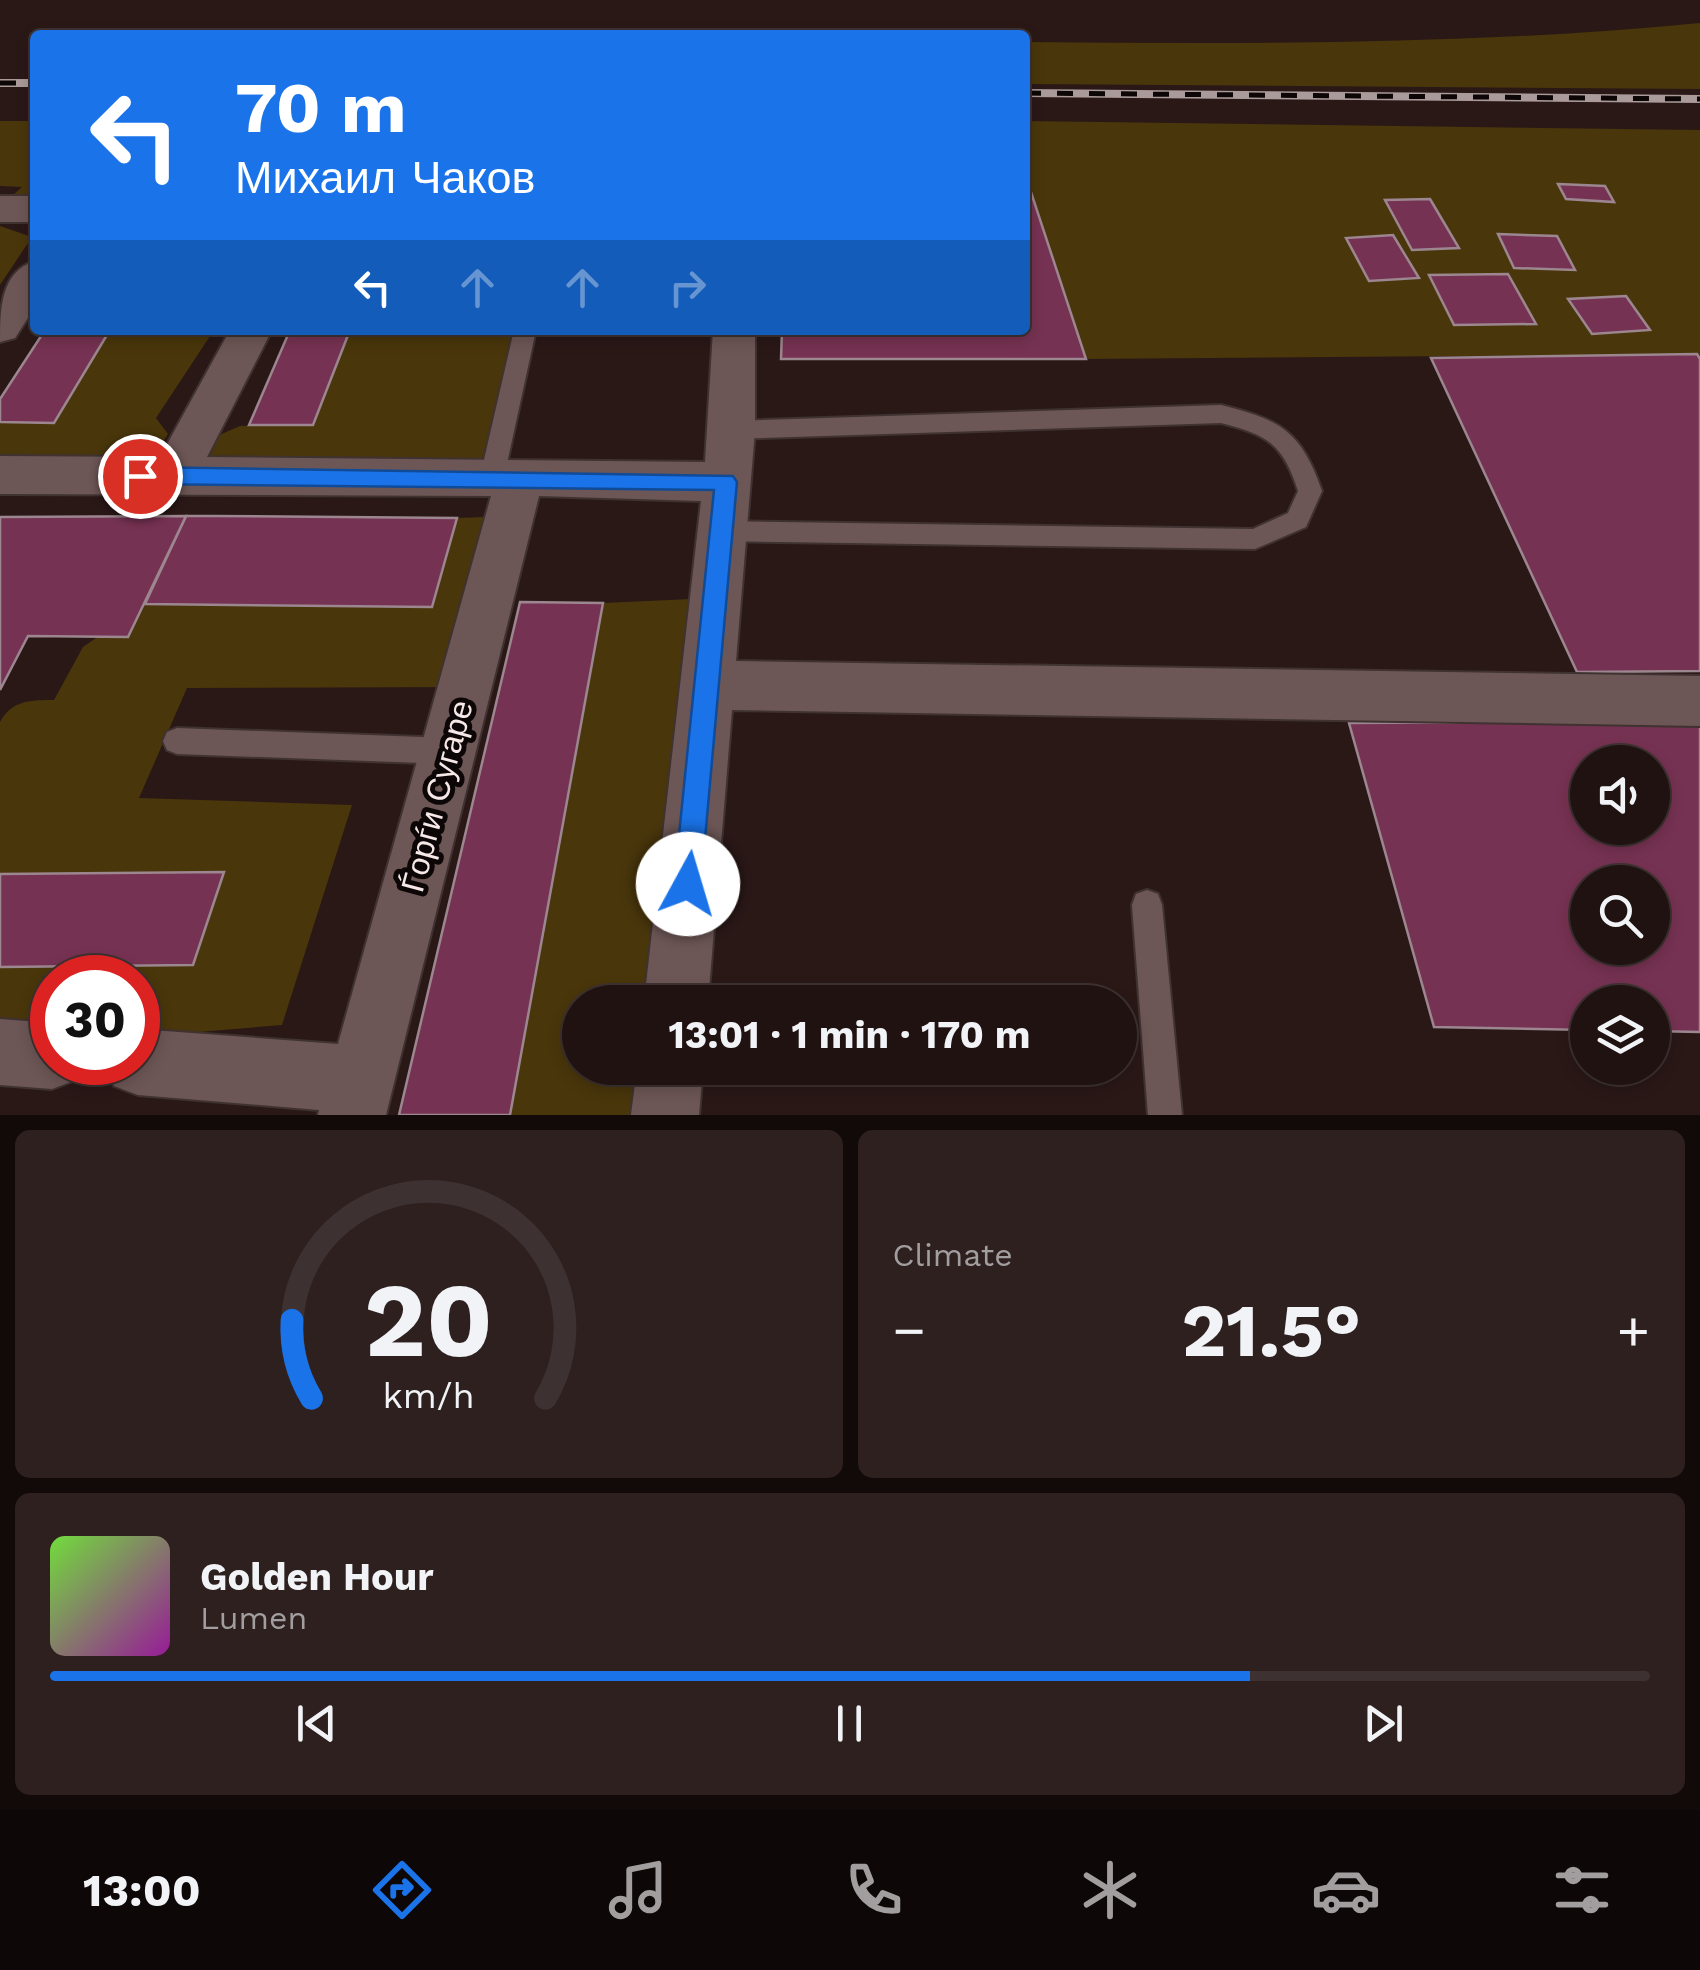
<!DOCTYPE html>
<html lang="en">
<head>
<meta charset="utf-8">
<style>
	body { margin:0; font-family:"Work Sans",sans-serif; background:#2d201f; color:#f1f3f6; height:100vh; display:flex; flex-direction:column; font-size:38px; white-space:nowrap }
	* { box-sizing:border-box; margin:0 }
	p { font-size:32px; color:#a29e9f }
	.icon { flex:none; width:55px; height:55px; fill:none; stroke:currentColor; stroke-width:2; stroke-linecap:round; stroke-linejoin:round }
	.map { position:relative; height:1115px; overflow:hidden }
	.drawer { display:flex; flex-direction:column; gap:15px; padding:15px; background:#120a09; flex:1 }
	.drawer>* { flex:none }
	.guide { position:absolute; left:30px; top:30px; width:1000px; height:305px; border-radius:10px; box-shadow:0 5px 15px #0003,0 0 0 2px #3d3231; background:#1a73e8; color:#fff; overflow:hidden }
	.buttons { position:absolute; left:1570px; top:745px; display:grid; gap:20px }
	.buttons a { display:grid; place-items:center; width:100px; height:100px; border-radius:50%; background:#201211; box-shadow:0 5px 15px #0003,0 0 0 2px #3d3231; font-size:50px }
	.speed { position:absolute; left:30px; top:955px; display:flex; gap:20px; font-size:50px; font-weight:700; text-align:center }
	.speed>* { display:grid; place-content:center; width:130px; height:130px; border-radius:50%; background:#201211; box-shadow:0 5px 15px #0003,0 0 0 2px #3d3231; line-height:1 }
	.speed .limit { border:15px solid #d22; background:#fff; color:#111 }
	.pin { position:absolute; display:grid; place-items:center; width:85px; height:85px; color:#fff; margin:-42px; border:5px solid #fff; border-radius:50%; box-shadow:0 2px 10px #0007 }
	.me { position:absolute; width:110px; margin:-55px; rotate:6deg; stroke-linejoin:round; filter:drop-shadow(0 0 8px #0008) }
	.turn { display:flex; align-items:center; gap:35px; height:210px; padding:0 40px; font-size:45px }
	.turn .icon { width:130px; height:130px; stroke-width:2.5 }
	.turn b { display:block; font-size:70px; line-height:85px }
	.lanes { display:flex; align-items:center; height:95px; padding:0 40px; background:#0003; justify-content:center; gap:50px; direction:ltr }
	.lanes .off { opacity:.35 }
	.big { font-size:75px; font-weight:700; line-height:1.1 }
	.drawer .widget { flex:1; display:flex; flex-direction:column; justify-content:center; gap:15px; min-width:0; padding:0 35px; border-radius:15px; background:#2d201f }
	.drawer .dial { align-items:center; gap:0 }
	.dial svg { height:260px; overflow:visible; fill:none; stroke:#3d3231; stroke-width:7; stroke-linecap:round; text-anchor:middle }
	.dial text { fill:#f1f3f6; stroke:none }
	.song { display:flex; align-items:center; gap:30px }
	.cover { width:120px; height:120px; border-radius:15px; background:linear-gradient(135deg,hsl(100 70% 55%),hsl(300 70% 35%)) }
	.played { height:10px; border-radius:5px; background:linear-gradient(90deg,#1a73e8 75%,#3d3231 75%) }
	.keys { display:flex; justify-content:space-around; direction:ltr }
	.heat { display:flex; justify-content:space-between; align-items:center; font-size:55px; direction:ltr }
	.drawer .tiles { flex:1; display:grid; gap:15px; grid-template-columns:1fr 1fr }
	.widget:last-child { grid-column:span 2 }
	.trip { position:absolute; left:562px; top:985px; width:575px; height:100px; border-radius:50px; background:#201211; box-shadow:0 5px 15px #0003,0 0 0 2px #3d3231; font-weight:700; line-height:100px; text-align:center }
	.tabs { display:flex; height:160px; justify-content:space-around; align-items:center; background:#0d0707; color:#a29e9f }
	.tabs .icon { width:70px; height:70px }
	.tabs .on { color:#1a73e8 }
	.tabs b { font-size:45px; color:#f1f3f6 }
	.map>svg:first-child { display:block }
</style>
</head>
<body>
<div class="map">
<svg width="1700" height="1115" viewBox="0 0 1700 1115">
	<rect width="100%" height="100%" fill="#2a1817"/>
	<g fill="#49360b">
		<path d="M 1700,23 L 1700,89 L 1025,84 L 1025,42 C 1250,44 1476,45 1700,23 Z"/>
		<polygon points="0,121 35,121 35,209 0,207 22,187 0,186"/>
		<polygon points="1025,121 1700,130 1700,359 1696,354 1086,359 1025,174"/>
		<polygon points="0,226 32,237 0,285"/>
		<polygon points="110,330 214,330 156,418 168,434 141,474 0,474 0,422 54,423"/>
		<polygon points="350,330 525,330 491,474 197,474 217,436 240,426 313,424"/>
		<path d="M 510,516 L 466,687 L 187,688 L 139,798 L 352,805 L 282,1025 L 138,1037 L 138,978 L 52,978 L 52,1044 L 0,1048 L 0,967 L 192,965 L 224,873 L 0,874 L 0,722 C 12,700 31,700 54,700 L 83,647 L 145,604 L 432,607 L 457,518 Z"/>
		<polygon points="714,598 676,1002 580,1002 580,1068 670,1068 665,1115 510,1115 603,603"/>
	</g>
	<g fill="#763252" stroke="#9c868f" stroke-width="2.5" fill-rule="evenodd">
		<polygon points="1025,174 1086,359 781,359 782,330 1025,330"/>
		<polygon points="1558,184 1605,186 1614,202 1566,199"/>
		<polygon points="1430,199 1459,248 1412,250 1385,200"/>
		<polygon points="1498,234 1557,236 1575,270 1514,268"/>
		<polygon points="1393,235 1419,278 1369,281 1346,238"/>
		<polygon points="1508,274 1536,324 1454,325 1429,275"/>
		<polygon points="1626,296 1650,330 1592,334 1568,299"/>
		<polygon points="45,330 110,330 54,423 0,422 0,399"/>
		<polygon points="290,330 350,330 313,425 249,425"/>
		<polygon points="1697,354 1700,359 1700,671 1577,672 1431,358"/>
		<polygon points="186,516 212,516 457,518 432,607 145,604"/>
		<polygon points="186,516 128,637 28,636 0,690 0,517"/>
		<polygon points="520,602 603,603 510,1115 399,1115"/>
		<path d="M 1700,721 L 1700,1032 L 1652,1031 L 1652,1002 L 1588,1002 L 1588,1030 L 1434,1027 L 1349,723 ZM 1588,762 L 1652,762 L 1652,828 L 1588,828 ZM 1588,882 L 1652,882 L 1652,948 L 1588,948 Z"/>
		<polygon points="224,872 193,965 0,967 0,874"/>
	</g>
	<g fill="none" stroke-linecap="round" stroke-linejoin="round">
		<g stroke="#3f3231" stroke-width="4">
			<g id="lane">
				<polygon points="514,330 536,330 504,477 500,484 484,484 480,477"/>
				<path d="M 1221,405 C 1281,420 1301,431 1322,491 L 1306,527 L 1255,549 L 720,541 L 711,538 L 708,531 L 711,524 L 720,521 L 1253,529 L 1288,513 L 1298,491 C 1283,444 1268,435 1221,423 L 732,439 L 721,430 L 732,421 Z"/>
				<polygon points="177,728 449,738 459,741 463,751 459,761 449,764 177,754 167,750 163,741 167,732"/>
				<polygon points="1147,890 1158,894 1162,905 1182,1115 1148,1115 1132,905 1136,894"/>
			</g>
		</g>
		<g stroke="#3f3231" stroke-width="4">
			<g id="street">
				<rect x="0" y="196" width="35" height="26"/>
				<path d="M 35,261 L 35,307 L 15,338 L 0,342 C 0,310 0,272 35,261 Z"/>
				<polygon points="230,330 272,330 207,457 705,462 713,330 755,330 755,430 736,661 1700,676 1700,726 732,710 708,1002 644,1002 701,501 539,496 386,1115 318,1115 319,1110 138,1095 114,1086 105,1062 138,1062 138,1029 338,1044 491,496 0,494 0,456 160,457"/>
				<polygon points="0,1019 52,1023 52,1062 83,1062 76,1080 52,1089 0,1085"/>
				<polygon points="637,1068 703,1068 699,1115 631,1115"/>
			</g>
		</g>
		<use href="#lane" fill="#6d5756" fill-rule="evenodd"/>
		<use href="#street" fill="#6d5756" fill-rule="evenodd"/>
		<g stroke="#aa9b9a" stroke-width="8">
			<g id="rail">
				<polyline points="0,83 35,83"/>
				<polyline points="1025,93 1700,99"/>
			</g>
		</g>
		<use href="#rail" stroke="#0d0606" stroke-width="5" stroke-dasharray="16" stroke-linecap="butt"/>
	</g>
	<polygon fill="#1a73e8" stroke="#114b97" stroke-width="2.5" points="140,467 733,476 737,482 701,884 697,893 688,897 678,893 674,884 714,490 140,484 129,476"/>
	<g text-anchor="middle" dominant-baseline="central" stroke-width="10" stroke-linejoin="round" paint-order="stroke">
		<g font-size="32" fill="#f5e8e7" stroke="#0d0606">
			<text transform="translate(437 796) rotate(-75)">Ѓорѓи Сугаре</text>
		</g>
	</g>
</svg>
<div class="buttons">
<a><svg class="icon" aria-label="sound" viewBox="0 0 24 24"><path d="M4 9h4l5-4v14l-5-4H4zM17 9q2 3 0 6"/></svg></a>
<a><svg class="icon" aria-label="search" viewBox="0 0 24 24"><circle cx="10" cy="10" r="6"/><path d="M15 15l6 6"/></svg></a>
<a><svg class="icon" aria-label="layers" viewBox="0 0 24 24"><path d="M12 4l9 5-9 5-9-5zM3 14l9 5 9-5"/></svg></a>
</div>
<div class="speed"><div class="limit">30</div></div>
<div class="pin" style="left:140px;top:476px;background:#d93025"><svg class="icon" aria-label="arrive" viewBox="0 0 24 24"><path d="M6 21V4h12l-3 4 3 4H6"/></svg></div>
<svg class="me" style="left:688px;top:884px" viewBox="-20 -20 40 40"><circle r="19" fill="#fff"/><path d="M0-13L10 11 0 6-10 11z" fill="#1a73e8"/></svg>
<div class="trip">13:01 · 1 min · 170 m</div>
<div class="guide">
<div class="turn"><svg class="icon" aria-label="left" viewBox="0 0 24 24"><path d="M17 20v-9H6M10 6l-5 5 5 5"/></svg><div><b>70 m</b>Михаил Чаков</div></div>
<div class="lanes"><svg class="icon" aria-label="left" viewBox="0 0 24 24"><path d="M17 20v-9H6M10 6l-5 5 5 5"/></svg><svg class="icon off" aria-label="ahead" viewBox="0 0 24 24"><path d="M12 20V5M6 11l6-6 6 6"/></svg><svg class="icon off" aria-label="ahead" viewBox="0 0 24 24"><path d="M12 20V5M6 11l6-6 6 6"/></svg><svg class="icon off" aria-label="right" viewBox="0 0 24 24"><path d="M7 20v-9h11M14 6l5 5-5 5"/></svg></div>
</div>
</div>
<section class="drawer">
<div class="tiles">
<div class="widget dial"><svg viewBox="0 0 100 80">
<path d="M14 69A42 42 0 1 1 86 69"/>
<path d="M14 69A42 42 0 0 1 8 45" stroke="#1a73e8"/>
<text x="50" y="56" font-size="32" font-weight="700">20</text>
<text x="50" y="72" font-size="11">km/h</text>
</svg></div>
<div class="widget"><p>Climate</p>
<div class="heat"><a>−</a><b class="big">21.5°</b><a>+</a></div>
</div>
<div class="widget">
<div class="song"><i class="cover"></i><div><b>Golden Hour</b><p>Lumen</p></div></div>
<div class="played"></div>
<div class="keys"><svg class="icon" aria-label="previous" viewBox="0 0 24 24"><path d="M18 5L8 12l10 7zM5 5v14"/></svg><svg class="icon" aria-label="pause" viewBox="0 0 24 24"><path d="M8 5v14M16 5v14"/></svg><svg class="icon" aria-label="next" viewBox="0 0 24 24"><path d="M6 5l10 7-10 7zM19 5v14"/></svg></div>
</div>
</div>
</section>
<nav class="tabs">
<b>13:00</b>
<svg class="icon on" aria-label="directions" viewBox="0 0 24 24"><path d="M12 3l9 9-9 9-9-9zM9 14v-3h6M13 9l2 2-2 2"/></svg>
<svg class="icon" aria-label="music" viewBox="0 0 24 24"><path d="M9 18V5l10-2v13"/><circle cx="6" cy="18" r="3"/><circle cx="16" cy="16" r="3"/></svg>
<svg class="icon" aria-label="phone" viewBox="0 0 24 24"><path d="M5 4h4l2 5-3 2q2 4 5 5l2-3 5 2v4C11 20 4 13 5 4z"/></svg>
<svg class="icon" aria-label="climate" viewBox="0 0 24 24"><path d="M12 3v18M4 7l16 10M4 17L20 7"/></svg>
<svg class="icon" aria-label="car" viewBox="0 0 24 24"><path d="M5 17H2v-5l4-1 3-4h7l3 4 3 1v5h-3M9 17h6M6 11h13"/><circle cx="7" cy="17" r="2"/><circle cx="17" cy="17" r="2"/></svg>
<svg class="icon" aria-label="filters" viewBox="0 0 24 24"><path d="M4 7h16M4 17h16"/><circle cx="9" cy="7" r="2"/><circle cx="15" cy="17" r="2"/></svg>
</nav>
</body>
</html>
